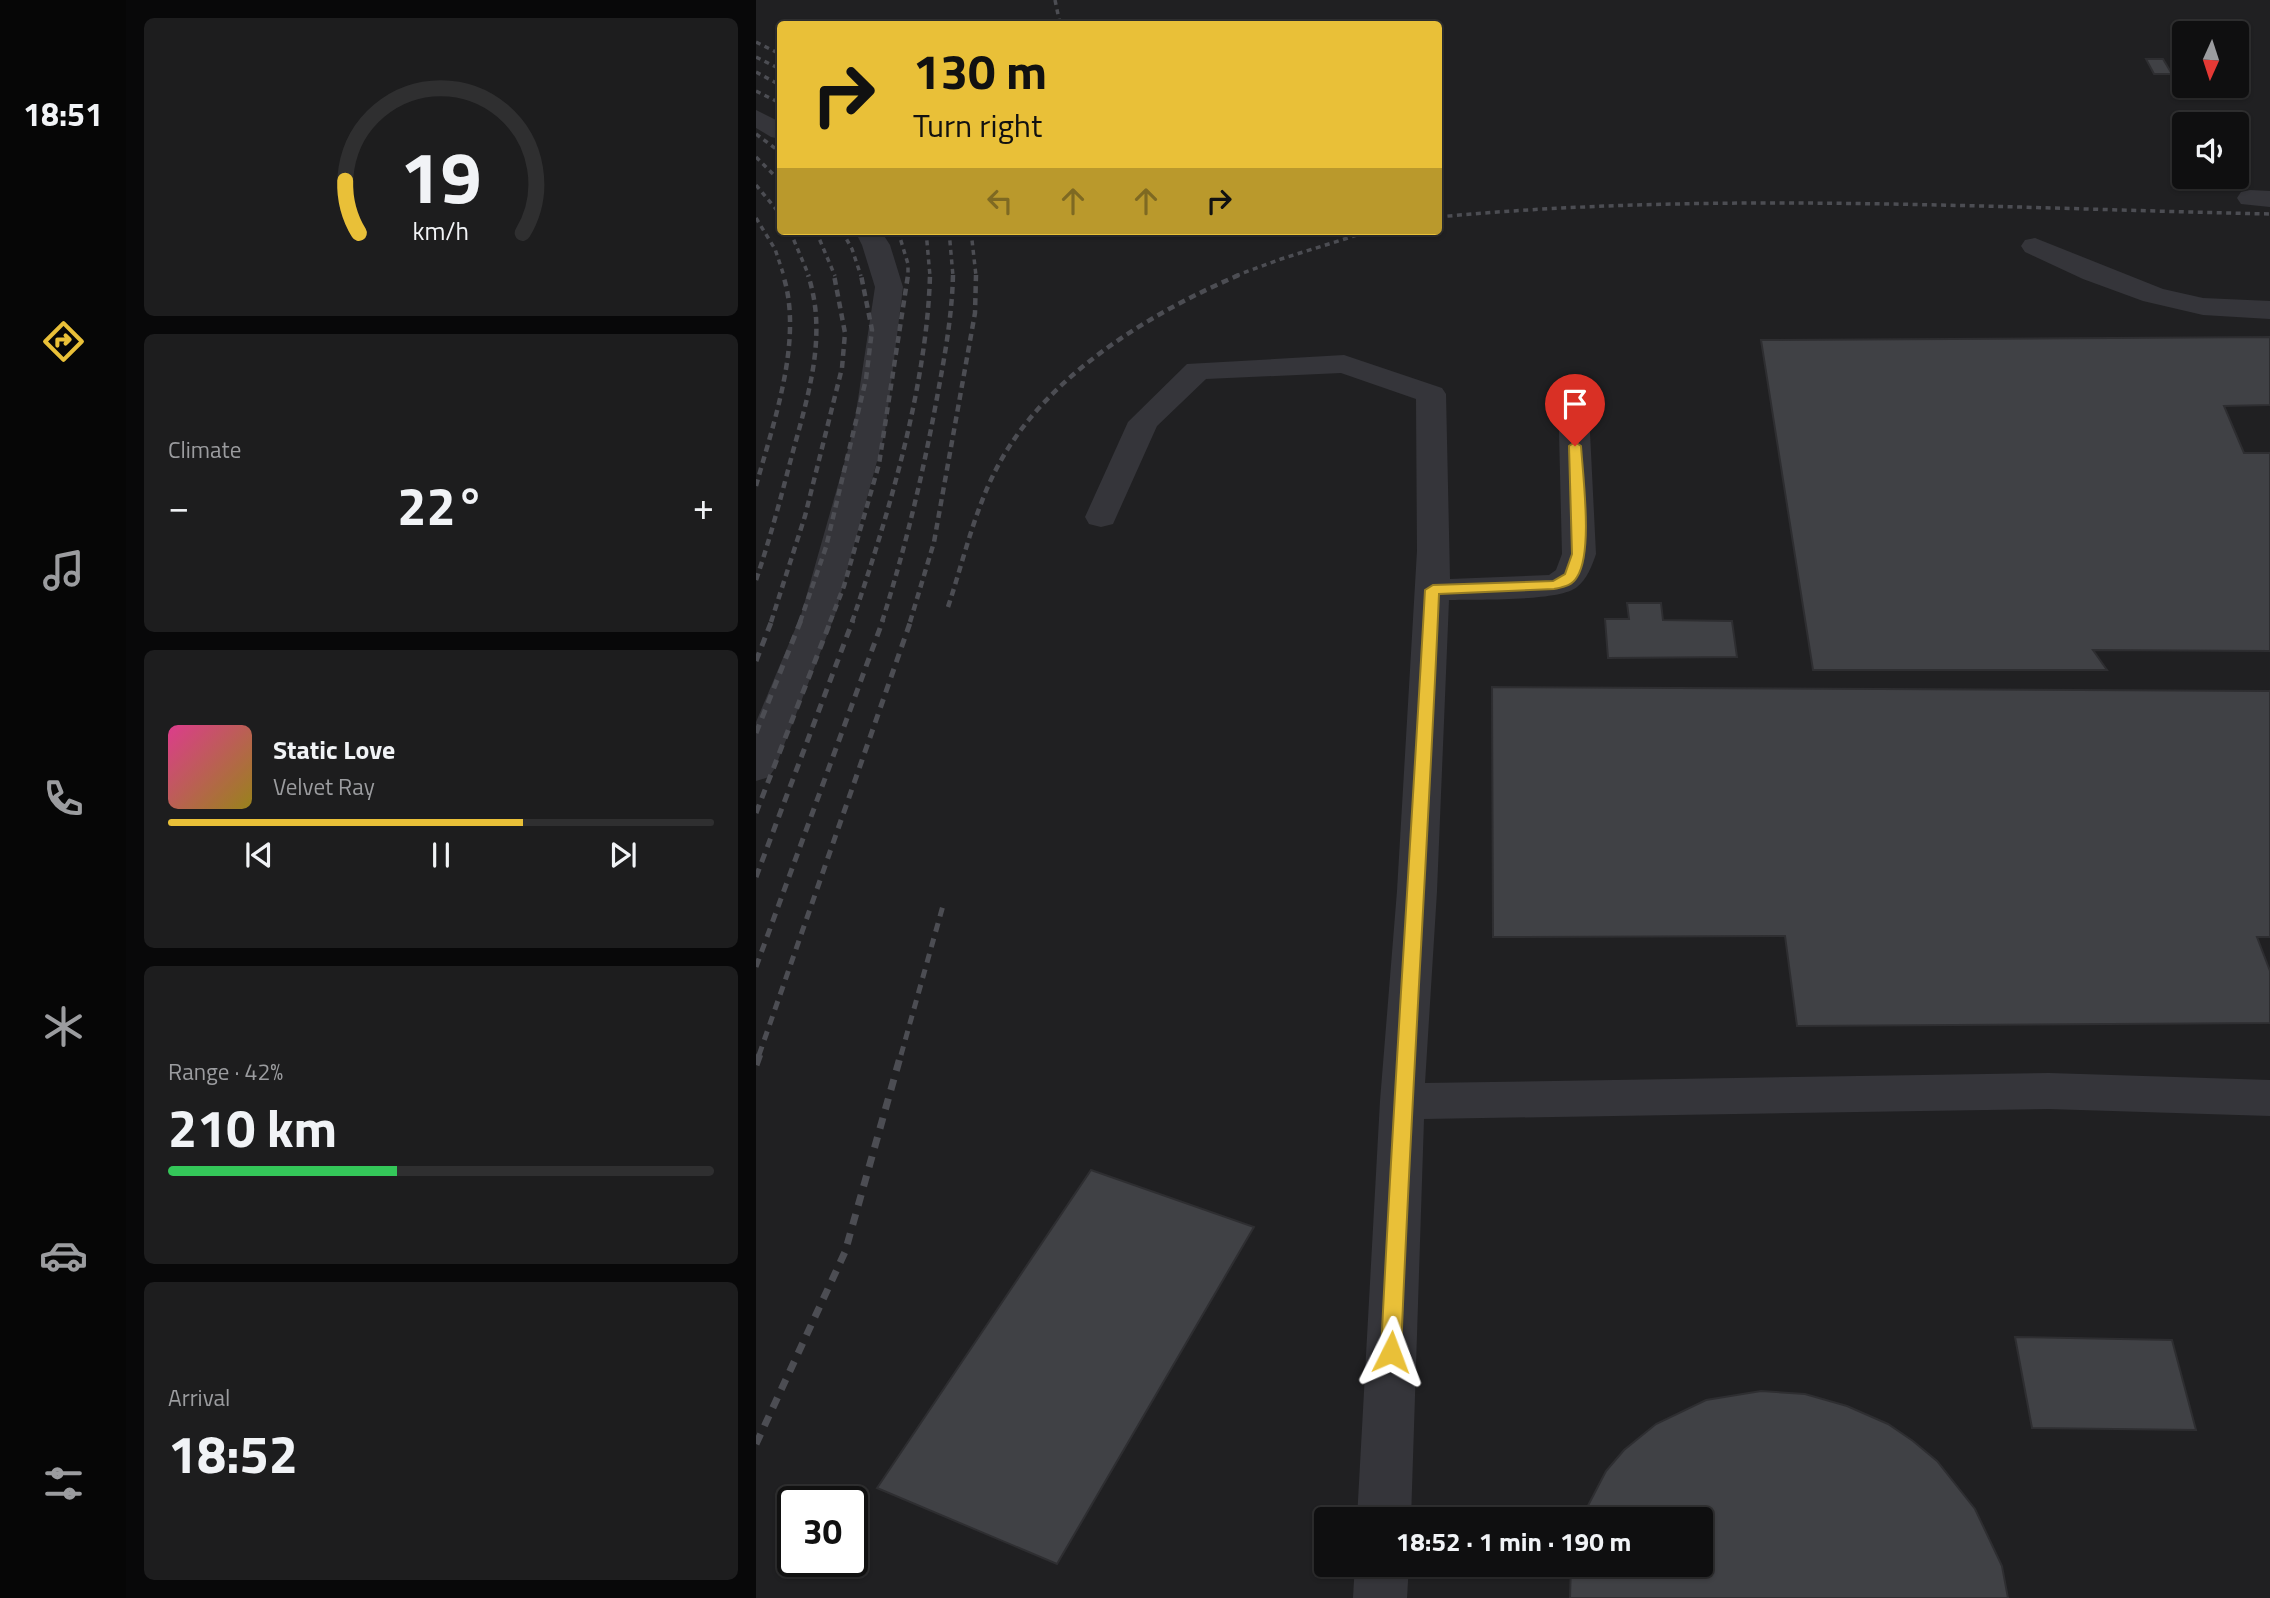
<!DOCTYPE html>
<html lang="en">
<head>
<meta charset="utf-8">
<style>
	body { margin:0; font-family:"Titillium Web",sans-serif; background:#1d1d1e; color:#f1f3f6; height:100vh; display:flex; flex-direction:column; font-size:26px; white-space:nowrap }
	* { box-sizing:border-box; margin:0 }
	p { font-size:23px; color:#9b9c9f }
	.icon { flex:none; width:38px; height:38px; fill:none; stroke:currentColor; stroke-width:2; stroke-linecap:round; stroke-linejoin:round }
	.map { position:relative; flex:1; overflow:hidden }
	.side { display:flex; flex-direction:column; gap:18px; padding:18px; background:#080809; width:630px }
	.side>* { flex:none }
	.guide { position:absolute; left:21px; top:21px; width:665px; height:214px; border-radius:7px; box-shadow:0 2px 5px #0004,0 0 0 2px #2f2f30; background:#e9c038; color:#111; overflow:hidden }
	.needle { width:46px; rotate:183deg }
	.buttons { position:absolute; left:1416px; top:21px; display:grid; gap:14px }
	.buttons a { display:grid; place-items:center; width:77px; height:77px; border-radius:7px; background:#0f0f10; box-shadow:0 2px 5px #0004,0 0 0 2px #2f2f30; font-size:35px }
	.speed { position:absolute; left:21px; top:1486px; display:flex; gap:14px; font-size:35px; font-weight:700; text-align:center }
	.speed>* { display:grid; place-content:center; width:91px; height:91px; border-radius:50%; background:#0f0f10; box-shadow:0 2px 5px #0004,0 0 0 2px #2f2f30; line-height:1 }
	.speed .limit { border:4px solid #111; border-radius:10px; background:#fff; color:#111 }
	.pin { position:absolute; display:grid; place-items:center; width:60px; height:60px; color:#fff; margin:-72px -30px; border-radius:50% 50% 50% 0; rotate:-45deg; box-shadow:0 0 7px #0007 }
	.pin .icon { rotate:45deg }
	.me { position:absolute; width:77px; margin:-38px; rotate:3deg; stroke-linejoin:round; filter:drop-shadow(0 0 5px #0008) }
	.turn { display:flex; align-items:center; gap:24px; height:147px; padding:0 21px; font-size:32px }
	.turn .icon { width:91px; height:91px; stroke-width:2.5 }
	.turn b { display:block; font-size:49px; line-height:60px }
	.lanes { display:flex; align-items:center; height:66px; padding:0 21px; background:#0003; justify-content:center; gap:35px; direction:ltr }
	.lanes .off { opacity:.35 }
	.big { font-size:52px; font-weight:700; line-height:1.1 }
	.side .widget { flex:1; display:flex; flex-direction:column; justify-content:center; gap:10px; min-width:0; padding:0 24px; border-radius:10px; background:#1d1d1e }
	.side .dial { align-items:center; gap:0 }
	.dial svg { height:182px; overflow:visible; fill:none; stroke:#2f2f30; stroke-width:7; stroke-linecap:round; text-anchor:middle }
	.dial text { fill:#f1f3f6; stroke:none }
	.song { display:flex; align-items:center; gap:21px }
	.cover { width:84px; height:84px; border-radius:10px; background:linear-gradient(135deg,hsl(330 70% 55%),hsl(50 70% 35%)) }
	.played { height:7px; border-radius:4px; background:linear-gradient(90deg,#e9c038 65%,#2f2f30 65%) }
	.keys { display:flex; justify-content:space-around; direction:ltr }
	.heat { display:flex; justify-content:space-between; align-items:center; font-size:38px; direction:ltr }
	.charge { height:10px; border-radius:5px; background:linear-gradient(90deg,#34c759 42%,#2f2f30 0) }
	.trip { position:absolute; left:558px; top:1507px; width:399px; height:70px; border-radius:7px; background:#0f0f10; box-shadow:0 2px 5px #0004,0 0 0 2px #2f2f30; font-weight:700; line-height:70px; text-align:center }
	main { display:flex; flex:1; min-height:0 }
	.tab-bar { display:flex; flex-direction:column; width:126px; justify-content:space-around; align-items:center; background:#060606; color:#9b9c9f }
	.tab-bar .icon { width:49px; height:49px }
	.tab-bar .current { color:#e9c038 }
	.tab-bar b { font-size:32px; color:#f1f3f6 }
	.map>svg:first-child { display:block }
</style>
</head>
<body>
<main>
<nav class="tab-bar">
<b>18:51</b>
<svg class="icon current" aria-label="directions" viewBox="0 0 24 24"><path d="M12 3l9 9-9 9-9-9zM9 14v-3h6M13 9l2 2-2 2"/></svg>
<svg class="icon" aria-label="music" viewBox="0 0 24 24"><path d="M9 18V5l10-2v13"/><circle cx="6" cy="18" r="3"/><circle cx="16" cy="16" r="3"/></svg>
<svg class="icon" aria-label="phone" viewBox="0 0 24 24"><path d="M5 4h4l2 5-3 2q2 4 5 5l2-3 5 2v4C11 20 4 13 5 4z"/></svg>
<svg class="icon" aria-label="climate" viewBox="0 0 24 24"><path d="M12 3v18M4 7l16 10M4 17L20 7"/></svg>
<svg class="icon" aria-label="car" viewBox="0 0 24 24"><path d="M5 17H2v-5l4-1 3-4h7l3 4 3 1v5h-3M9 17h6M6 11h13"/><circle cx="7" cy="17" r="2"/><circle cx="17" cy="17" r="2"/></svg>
<svg class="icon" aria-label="filters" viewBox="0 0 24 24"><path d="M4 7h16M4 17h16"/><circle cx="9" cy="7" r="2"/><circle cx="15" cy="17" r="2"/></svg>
</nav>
<section class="side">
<div class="widget dial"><svg viewBox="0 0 100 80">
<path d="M14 69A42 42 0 1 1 86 69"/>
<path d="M14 69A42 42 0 0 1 8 46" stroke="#e9c038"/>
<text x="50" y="56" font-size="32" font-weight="700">19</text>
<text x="50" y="72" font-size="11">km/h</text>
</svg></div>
<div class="widget"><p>Climate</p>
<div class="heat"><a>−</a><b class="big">22°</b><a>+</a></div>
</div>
<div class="widget">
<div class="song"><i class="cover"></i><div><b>Static Love</b><p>Velvet Ray</p></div></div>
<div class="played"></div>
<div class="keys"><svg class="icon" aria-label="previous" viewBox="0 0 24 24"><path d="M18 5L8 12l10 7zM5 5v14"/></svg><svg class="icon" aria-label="pause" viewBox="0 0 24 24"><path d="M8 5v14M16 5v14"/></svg><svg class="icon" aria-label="next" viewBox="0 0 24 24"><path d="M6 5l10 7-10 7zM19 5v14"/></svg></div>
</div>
<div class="widget"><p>Range · 42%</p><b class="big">210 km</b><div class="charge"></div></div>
<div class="widget"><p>Arrival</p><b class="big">18:52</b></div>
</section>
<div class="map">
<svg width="1514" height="1598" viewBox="0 0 1514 1598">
	<rect width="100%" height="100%" fill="#141415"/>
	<path fill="#202022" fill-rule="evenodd" d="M 0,0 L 1514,0 L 1514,1598 L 0,1598 ZM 24,24 L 682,24 L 682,231 L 24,231 ZM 1428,33 L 1480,33 L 1480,86 L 1428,86 ZM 1428,124 L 1480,124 L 1480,177 L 1428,177 ZM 37,1502 L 96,1502 L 96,1561 L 37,1561 ZM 570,1519 L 945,1519 L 945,1564 L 570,1564 Z"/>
	<g fill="#404145" stroke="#2e2e31" stroke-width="2">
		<polygon points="1390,59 1407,59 1416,74 1398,74"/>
		<polygon points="1514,337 1514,405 1468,406 1488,453 1514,453 1514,651 1337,650 1351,670 1057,670 1005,340"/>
		<polygon points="871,603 905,603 907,620 976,621 981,657 852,658 849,619 873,619"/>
		<polygon points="736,687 1514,691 1514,937 1501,937 1514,971 1514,1023 1041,1026 1029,936 737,937"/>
		<polygon points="335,1170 498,1227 301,1564 121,1488"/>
		<polygon points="1259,1337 1416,1340 1440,1430 1276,1428"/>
		<polygon points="1005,1391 1049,1394 1091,1406 1132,1424 1157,1441 1181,1461 1219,1509 1246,1566 1252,1598 814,1598 815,1564 945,1564 945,1519 825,1519 850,1471 868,1450 900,1424 950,1400"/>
	</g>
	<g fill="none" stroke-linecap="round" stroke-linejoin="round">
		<g fill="#35353a" fill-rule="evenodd">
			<polygon points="0,110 24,122 24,139 15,137 0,128"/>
			<polygon points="1494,190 1514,191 1514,207 1485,204 1481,198 1485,192"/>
			<polygon points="99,231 125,231 134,245 147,287 129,432 79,615 19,768 13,777 0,781 0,722 45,615 97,432 119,287 106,245"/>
			<polygon points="1279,238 1407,289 1447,298 1514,301 1514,319 1447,315 1387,301 1327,279 1269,252 1265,246 1269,240"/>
			<path d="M 588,355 L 686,388 L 690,394 L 694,579 L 793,575 L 800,570 L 806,554 L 802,392 L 806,386 L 817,383 L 828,386 L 832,392 L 840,554 C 836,566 831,579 821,587 C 803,602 719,599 693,600 L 681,891 L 669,1083 L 1293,1073 L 1514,1080 L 1514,1116 L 1293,1109 L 668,1119 L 655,1519 L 601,1519 L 624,1101 L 641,891 L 661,551 L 660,399 L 585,373 L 450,379 L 401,426 L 357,524 L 345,527 L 333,524 L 329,517 L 372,422 L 431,364 Z"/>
			<polygon points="599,1564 653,1564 651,1598 597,1598"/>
		</g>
		<g stroke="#4c4d53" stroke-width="3.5" stroke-dasharray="5 4.5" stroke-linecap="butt">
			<polyline points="299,0 304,24"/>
			<polyline points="0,42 24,54"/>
			<polyline points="0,57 24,69"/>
			<polyline points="0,72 24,85"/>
			<polyline points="0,91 24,103"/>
			<polyline points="0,134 24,152"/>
			<polyline points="0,157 24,181"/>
			<polyline points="0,185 24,214"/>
			<path d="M 682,217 C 956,191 1239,208 1514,214"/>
			<polyline points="0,218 19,249 28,276"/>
			<polyline points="34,231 53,276"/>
			<polyline points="60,231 79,276"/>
			<polyline points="86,231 96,249 105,276"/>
			<polyline points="142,231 152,264 152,276"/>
			<polyline points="170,231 174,276"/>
			<polyline points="193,231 197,276"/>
			<polyline points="215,231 220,276"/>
			<polyline points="479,276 525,259 614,231"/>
		</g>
		<g stroke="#4c4d53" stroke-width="4.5" stroke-dasharray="7 5" stroke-linecap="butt">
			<path d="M 0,486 C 17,424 48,339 27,275"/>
			<path d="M 0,580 C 14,539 25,497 36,455 C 52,396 72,335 52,275"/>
			<path d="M 192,607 C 208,559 219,507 244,462 C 292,375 394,313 483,275"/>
			<polyline points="15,622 49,516 86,368 89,333 78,275"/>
			<polyline points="44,622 70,547 110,379 116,330 105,275"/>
			<polyline points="74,622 88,586 123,464 152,275"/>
			<path d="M 96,622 C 132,517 171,386 174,275"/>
			<path d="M 126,622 C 149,549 166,478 180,403 C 188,360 196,318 197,275"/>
			<polyline points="154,622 178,542 219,313 220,275"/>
		</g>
		<g stroke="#4c4d53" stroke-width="5" stroke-dasharray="9 7" stroke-linecap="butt">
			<polyline points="0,661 16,620"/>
			<polyline points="0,733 45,620"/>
			<polyline points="0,813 75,620"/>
			<polyline points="0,877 97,620"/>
			<polyline points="0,967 127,620"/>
			<polyline points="3,1055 155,620"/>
			<polyline points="145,1055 188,902"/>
		</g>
		<g stroke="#4c4d53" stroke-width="7" stroke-dasharray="11 9" stroke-linecap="butt">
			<polyline points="0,1065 4,1054"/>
			<polyline points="0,1444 89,1252 145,1054"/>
		</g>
	</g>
	<path fill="#e9c038" stroke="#977d24" stroke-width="2" d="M 819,442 L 825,446 C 827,477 837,553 821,577 C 816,586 807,587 798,589 L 683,594 C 672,847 655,1099 645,1352 L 642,1358 L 635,1361 L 628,1358 L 625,1352 C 637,1098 655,844 669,590 L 677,585 L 797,581 L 809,574 L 816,554 L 813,446 Z"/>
</svg>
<div class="buttons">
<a><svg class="needle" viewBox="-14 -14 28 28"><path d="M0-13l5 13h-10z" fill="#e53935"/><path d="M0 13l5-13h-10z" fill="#9b9c9f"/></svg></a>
<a><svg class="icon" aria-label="sound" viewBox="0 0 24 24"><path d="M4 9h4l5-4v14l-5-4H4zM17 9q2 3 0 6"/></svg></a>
</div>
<div class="speed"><div class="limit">30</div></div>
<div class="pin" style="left:819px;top:446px;background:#d93025"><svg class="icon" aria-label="arrive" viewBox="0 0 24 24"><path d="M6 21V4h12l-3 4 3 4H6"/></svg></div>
<svg class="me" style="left:635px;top:1352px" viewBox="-20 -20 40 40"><path d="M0-17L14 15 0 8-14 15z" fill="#e9c038" stroke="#fff" stroke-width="4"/></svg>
<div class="trip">18:52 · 1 min · 190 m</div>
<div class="guide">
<div class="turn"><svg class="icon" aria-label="right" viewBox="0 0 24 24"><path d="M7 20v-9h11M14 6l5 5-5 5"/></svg><div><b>130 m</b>Turn right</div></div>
<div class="lanes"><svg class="icon off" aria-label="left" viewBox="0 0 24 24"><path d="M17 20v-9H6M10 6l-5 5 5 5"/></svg><svg class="icon off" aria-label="ahead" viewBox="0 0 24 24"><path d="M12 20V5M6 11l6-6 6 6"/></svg><svg class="icon off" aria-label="ahead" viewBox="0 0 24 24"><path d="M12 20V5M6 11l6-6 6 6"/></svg><svg class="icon" aria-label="right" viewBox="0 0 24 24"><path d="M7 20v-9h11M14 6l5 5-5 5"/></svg></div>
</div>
</div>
</main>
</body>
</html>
